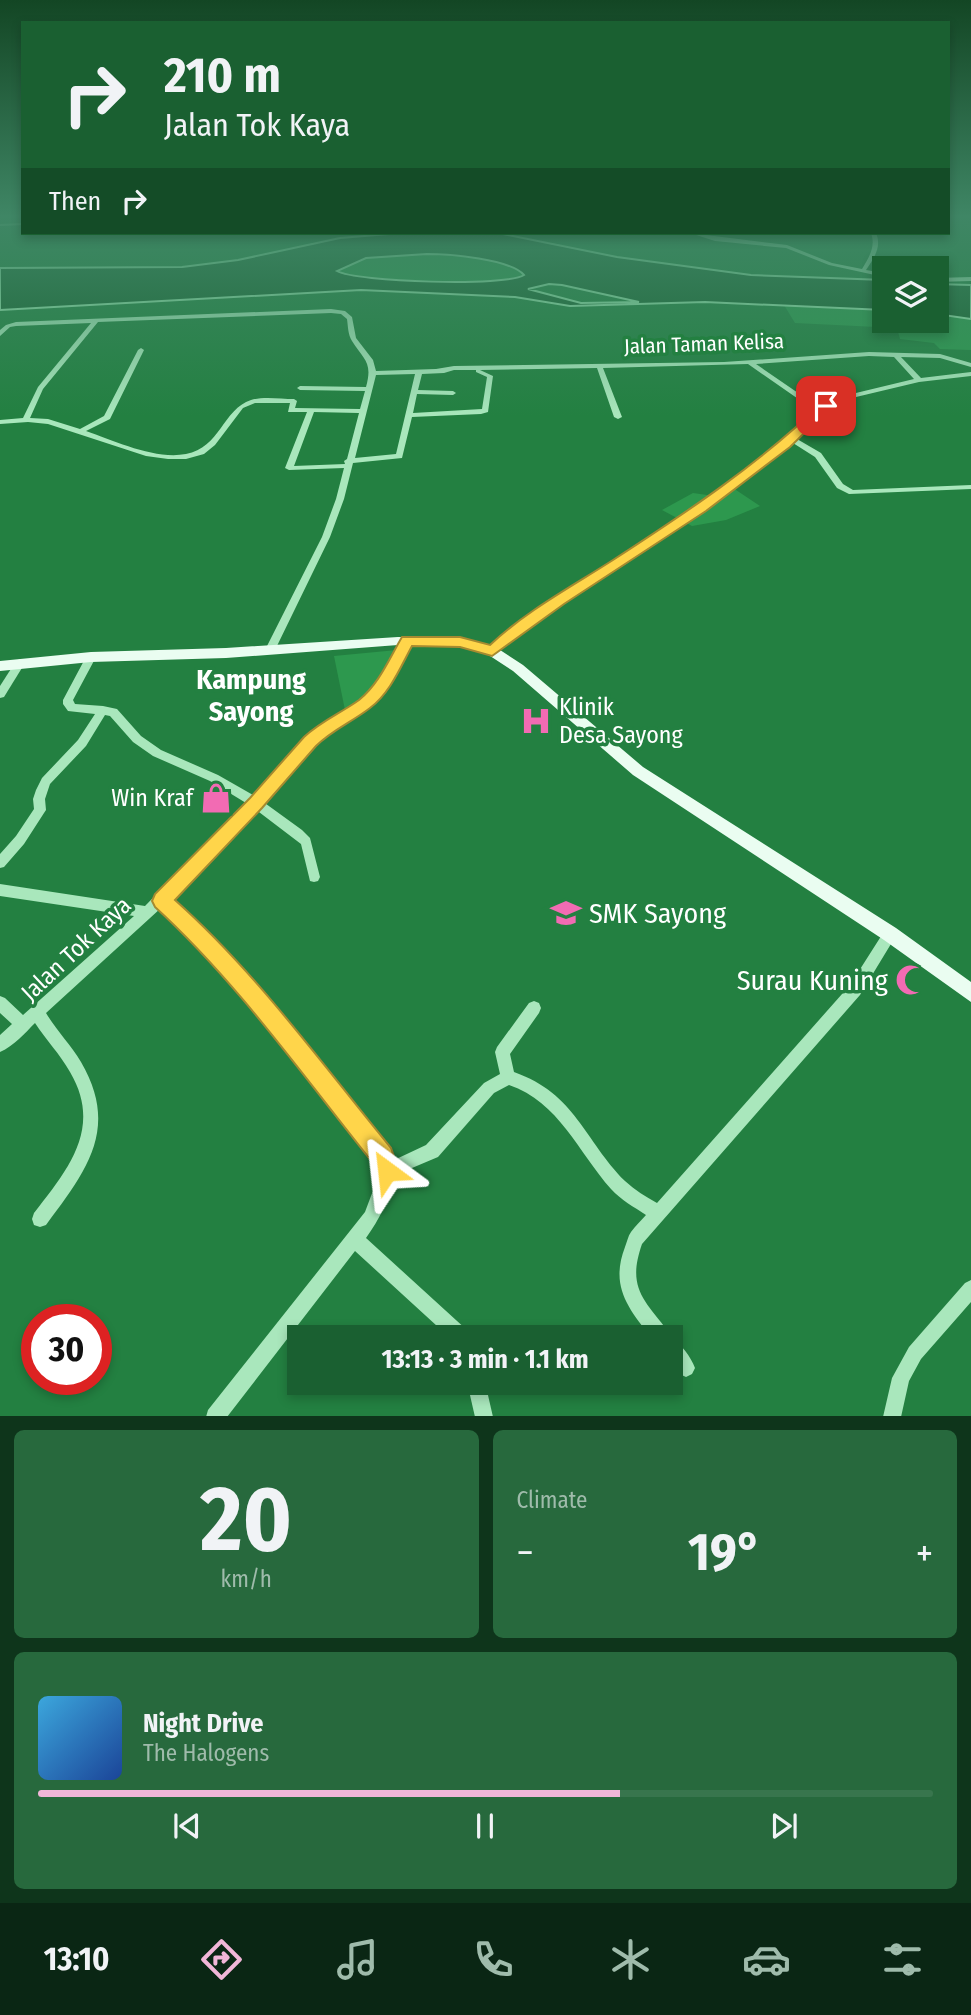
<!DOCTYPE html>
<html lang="en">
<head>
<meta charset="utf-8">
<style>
	body { margin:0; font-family:"Fira Sans Condensed",sans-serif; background:#27693d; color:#f1f3f6; height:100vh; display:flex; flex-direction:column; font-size:26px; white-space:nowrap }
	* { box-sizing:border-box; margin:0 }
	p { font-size:23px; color:#9fbbab }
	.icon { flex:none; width:38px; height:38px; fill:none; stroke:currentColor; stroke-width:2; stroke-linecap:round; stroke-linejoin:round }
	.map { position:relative; height:1416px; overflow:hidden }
	.panel { display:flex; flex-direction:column; gap:14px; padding:14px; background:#0e351b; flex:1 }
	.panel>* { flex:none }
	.hud { position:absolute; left:21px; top:21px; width:929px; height:214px; border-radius:0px; box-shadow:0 4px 10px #0003; background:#1a6031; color:#f1f3f6; overflow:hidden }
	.controls { position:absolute; left:872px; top:256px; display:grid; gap:14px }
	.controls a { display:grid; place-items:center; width:77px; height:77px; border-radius:0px; background:#1a6031; box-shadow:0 4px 10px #0003; font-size:35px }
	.speed { position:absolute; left:21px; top:1304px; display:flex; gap:14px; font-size:35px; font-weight:700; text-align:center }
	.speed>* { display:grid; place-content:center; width:91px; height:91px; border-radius:50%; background:#1a6031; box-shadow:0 4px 10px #0003; line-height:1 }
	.speed .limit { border:10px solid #d22; background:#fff; color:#111 }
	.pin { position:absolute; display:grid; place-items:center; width:60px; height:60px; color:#fff; margin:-30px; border-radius:14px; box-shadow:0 4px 10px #0006 }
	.me { position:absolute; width:77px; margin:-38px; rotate:330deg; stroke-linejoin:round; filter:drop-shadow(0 0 5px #0008) }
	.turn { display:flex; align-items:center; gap:24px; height:147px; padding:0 28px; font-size:32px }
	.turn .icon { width:91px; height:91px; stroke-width:2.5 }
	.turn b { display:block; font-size:49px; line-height:60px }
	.then { display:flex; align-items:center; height:66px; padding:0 28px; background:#0003; gap:14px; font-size:26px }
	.big { font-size:52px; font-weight:700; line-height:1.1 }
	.panel .card { flex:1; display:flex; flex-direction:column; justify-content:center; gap:10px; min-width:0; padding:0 24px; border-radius:10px; background:#27693d }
	.panel .dial { align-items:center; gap:0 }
	.dial b { font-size:91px; line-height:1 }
	.song { display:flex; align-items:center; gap:21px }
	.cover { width:84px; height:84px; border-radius:10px; background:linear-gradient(135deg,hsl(200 70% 55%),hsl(220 70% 35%)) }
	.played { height:7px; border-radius:4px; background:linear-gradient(90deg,#f1b6d8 65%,#38754d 65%) }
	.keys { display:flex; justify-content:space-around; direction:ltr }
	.heat { display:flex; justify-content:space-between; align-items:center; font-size:38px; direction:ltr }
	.panel .tiles { flex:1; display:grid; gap:14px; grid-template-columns:1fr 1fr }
	.card:last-child { grid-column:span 2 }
	.trip { position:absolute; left:287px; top:1325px; width:396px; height:70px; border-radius:0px; background:#1a6031; box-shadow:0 4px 10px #0003; font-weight:700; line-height:70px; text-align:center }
	.tabs { display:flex; height:112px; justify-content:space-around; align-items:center; background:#0a2614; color:#9fbbab }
	.tabs .icon { width:49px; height:49px }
	.tabs .active { color:#f1b6d8 }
	.tabs b { font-size:32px; color:#f1f3f6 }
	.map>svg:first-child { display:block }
</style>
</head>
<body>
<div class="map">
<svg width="971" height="1417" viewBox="0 0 971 1417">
	<rect width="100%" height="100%" fill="#238041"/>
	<g fill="#2d984e">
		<path d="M 427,254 C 450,254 509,259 524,275 C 499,293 377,277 342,274 L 337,271 L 366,258 Z"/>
		<polygon points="784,305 884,310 884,320 936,320 936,314 971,319 971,350 940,349 934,343 900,339 897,328 795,323"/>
		<polygon points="730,486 760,506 726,520 692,526 662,510 693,493 714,496"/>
		<polygon points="397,650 376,688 345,710 334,656"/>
	</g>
	<g fill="#186030" stroke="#9de8b3" stroke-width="2" fill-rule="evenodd">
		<path d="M 401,233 L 498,233 L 617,257 L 751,275 L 884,280 L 884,310 L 705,302 L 570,306 L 515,297 L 361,290 L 0,310 L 0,268 L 182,267 L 238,260 L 340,238 ZM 427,254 C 450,254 510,259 524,275 C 507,287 356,282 337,271 L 366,258 ZM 549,284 L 562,285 L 639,302 L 581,303 L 528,289 Z"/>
		<polygon points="936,284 971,285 971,319 936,314"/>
	</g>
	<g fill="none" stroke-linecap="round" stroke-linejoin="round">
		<g fill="#a9e7bc" fill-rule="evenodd">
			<polygon points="23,223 23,225 0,226 0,224"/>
			<path d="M 690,233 L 787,245 L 832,263 L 862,269 C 869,257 876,247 871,233 L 876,233 C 882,247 874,258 866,270 L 884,273 L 884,277 L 829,265 L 786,248 L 715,241 Z"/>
			<polygon points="971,277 971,281 936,282 936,278"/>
			<path d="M 331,309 L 345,311 L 352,317 L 356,338 L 373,360 L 376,371 L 436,369 L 454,366 L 724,362 L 869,352 L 940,354 L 971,363 L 971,367 L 940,358 L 901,357 L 921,378 L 971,372 L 971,376 L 919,382 L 835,402 L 797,439 L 821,453 L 843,484 L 853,490 L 971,485 L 971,489 L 849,494 L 837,488 L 815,457 L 793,443 L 704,510 L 589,585 L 510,639 L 495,653 L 492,654 L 487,651 L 504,635 L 698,506 L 783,443 L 817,412 L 748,364 L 603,368 L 622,417 L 618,419 L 614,417 L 597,368 L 480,370 L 493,376 L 488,412 L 481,414 L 412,417 L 402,458 L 353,463 L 344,499 L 330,537 L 275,650 L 270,653 L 265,650 L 322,537 L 336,499 L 344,468 L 289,470 L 285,468 L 307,412 L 288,412 L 290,403 L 255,403 L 243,408 L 215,445 L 204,454 L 186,459 L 168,459 L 146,456 L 48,424 L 28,422 L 0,424 L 0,420 L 23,418 L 38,387 L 91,323 L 16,326 L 10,327 L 0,336 L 0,330 L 6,325 L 16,322 ZM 331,313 L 341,314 L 347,319 C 348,326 348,335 352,341 C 364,360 373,362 366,387 L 300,386 L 297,388 L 300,390 L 365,391 L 360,409 L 295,408 L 297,401 L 294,399 C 281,399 263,396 251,400 C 223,409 220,448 186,454 C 155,460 115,441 86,431 L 110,419 L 144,350 L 141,348 L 138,350 L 104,416 L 80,429 L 48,419 L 30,418 L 43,389 L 98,322 ZM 869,356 L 894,357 L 914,379 L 831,399 L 820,408 L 756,364 ZM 454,370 L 476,370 L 476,372 L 487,377 L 482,409 L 413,413 L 417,394 L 453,395 L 456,393 L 453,391 L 418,390 L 422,374 L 444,373 ZM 415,374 L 396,454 L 355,458 L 376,375 ZM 314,412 L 359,413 L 347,459 L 344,461 L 345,464 L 294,466 Z"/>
			<path d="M 408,637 L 413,640 L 383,693 L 368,708 L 324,735 L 262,801 L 302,830 L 310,838 L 320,877 L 318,881 L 314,882 L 310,881 L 301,844 L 255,809 L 170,900 C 251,976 319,1065 389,1151 L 392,1161 L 426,1145 L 484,1083 L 500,1074 L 495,1052 L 497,1047 L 529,1003 L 534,1001 L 539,1003 L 541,1008 L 539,1013 L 510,1054 L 514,1072 C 576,1094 584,1140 625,1181 C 635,1190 646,1197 657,1203 L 850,985 L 885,930 L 890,928 L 895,930 L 897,934 L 860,995 L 642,1244 C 627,1287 643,1299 668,1331 L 671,1337 L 670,1338 C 681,1343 691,1357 695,1368 L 692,1374 L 686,1377 C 668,1370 670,1353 670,1337 L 651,1337 C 628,1308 610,1286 625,1247 C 627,1242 628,1236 631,1232 C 635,1226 641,1221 646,1215 C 634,1207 621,1200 611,1189 C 578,1152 559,1102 509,1085 L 494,1093 L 438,1157 L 393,1176 C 390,1199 379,1220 366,1238 L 468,1331 L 471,1337 L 449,1337 L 355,1251 L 227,1417 L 206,1417 L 208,1410 L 365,1212 L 377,1180 L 376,1161 C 307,1074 241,985 161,908 L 46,1013 C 56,1030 71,1045 81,1062 C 120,1129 86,1171 46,1225 L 40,1227 L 34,1225 L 32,1219 L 34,1213 C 68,1169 103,1128 70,1072 C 60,1054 46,1040 35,1023 C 25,1033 14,1046 0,1052 L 0,1035 L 12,1024 L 0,1013 L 0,996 L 5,998 L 23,1015 L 134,916 L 0,896 L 0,884 L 145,906 L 246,803 L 210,781 L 153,756 L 133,742 L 110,716 L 105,715 L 86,746 L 50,784 L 45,799 L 46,810 L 44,813 L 24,844 L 4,867 L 0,868 L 0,854 L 16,836 L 34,809 L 33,799 L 36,790 L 42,778 L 78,740 L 95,714 L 68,711 L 63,704 L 63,700 L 87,655 L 91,654 L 96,657 L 73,700 L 75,704 L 103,706 L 117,709 L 141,736 L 161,750 L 218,775 L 253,795 L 316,729 L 360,702 L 375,687 L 405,638 Z"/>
			<polygon points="20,659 25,663 4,697 0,698 0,686 16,661"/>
			<polygon points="971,1280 971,1302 921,1359 909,1381 901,1417 883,1417 892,1378 909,1347 965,1283"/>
			<polygon points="467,1382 485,1382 493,1417 475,1417"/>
		</g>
		<polygon fill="#eafdf1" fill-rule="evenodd" points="398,637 460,638 497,648 523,665 643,767 896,928 971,982 971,1002 884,940 633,775 513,671 487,654 460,646 398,645 226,658 91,662 0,671 0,661 91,652 226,648"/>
	</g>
	<linearGradient id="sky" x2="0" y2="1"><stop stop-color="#134624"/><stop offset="0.52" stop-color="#3f8665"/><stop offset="1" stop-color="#3f8665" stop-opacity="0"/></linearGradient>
	<rect width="971" height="416" fill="url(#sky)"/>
	<path fill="#ffd54a" stroke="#a68a30" stroke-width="2" d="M 822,403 L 832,406 L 790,447 L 706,511 L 564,604 L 492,656 L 460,647 L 412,646 C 400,668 390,693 370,708 C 352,722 332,730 316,746 L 262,808 L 175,900 C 256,972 322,1064 391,1148 L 399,1171 L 396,1179 L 387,1183 L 379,1179 L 373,1163 C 303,1076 237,982 155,907 L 152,901 L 155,894 L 250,798 L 304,737 C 321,721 341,713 359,700 C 379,684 389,659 402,637 L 460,637 L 490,645 C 526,611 571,587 613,560 C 687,512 759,464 822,403 Z"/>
	<defs>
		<g id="hospital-bare" transform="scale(2.415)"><path d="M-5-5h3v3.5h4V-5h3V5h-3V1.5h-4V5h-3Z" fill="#f26bb3" stroke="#238041" stroke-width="2.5" paint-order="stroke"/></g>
		<g id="shop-bare" transform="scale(2.415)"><path d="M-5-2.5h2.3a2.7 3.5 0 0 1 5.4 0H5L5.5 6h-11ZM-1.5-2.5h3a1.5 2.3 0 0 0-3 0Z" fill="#f26bb3" stroke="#238041" stroke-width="2.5" paint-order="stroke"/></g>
		<g id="school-bare" transform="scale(2.415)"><path d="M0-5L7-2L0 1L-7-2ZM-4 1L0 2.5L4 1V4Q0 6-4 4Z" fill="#f26bb3" stroke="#238041" stroke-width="2.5" paint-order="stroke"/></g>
		<g id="mosque-bare" transform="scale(2.415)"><path d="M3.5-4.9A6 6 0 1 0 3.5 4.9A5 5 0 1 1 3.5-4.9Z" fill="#f26bb3" stroke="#238041" stroke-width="2.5" paint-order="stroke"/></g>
	</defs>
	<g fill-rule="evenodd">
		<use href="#hospital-bare" x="536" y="721"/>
		<use href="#shop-bare" x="216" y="798"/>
		<use href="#school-bare" x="566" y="913"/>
		<use href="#mosque-bare" x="911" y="980"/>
	</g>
	<g text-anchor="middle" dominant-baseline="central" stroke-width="7" stroke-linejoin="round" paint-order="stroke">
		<g font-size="21" fill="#fff" stroke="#238041">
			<text transform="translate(704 344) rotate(-2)">Jalan Taman Kelisa</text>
		</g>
		<g font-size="24" fill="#fff" stroke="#238041" text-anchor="start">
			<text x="559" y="707">Klinik<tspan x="559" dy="28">Desa Sayong</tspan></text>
			<text x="193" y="798" text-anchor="end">Win Kraf</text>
		</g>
		<g font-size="24" fill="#fff" stroke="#238041">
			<text transform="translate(76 949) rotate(-43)">Jalan Tok Kaya</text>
		</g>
		<g font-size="28" font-weight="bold" fill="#fff" stroke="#238041">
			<text x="251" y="679">Kampung<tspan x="251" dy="32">Sayong</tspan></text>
		</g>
		<g font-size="28" fill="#fff" stroke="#238041" text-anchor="start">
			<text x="589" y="913">SMK Sayong</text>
			<text x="888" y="980" text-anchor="end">Surau Kuning</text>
		</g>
	</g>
</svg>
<div class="controls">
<a><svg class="icon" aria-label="layers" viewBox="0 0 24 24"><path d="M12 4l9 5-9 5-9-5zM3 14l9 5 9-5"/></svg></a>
</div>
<div class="speed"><div class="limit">30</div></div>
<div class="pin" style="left:826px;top:406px;background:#d93025"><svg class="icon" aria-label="arrive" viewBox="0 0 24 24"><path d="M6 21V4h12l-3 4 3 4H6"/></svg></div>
<svg class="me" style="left:387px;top:1171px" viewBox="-20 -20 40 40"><path d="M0-17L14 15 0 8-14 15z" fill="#ffd54a" stroke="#fff" stroke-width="4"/></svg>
<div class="trip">13:13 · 3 min · 1.1 km</div>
<div class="hud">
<div class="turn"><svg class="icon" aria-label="right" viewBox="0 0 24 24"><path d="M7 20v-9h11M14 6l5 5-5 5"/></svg><div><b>210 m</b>Jalan Tok Kaya</div></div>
<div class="then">Then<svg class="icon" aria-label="right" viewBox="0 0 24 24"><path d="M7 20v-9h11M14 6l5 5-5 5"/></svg></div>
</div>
</div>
<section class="panel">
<div class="tiles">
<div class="card dial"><b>20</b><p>km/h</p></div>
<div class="card"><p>Climate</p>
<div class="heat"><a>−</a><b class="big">19°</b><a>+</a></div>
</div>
<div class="card">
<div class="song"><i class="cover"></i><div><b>Night Drive</b><p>The Halogens</p></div></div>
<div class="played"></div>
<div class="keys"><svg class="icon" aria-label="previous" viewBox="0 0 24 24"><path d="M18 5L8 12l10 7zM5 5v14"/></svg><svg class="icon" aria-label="pause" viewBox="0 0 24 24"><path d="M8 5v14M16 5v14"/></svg><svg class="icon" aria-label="next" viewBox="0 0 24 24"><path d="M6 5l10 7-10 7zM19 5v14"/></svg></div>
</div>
</div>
</section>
<nav class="tabs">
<b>13:10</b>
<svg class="icon active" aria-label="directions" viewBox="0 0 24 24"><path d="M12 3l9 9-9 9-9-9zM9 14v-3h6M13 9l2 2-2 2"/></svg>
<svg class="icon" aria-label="music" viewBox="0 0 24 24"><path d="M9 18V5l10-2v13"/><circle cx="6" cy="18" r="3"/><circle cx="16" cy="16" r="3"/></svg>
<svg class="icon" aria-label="phone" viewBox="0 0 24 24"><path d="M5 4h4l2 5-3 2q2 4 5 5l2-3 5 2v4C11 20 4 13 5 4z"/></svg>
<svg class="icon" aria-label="climate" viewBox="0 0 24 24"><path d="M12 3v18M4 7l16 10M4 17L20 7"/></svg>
<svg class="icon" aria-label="car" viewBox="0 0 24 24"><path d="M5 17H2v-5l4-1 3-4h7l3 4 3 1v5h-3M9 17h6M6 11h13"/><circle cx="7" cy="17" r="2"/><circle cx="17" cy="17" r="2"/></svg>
<svg class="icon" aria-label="filters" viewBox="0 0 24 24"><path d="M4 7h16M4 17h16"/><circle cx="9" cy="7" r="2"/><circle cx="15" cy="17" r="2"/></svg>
</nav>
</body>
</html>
